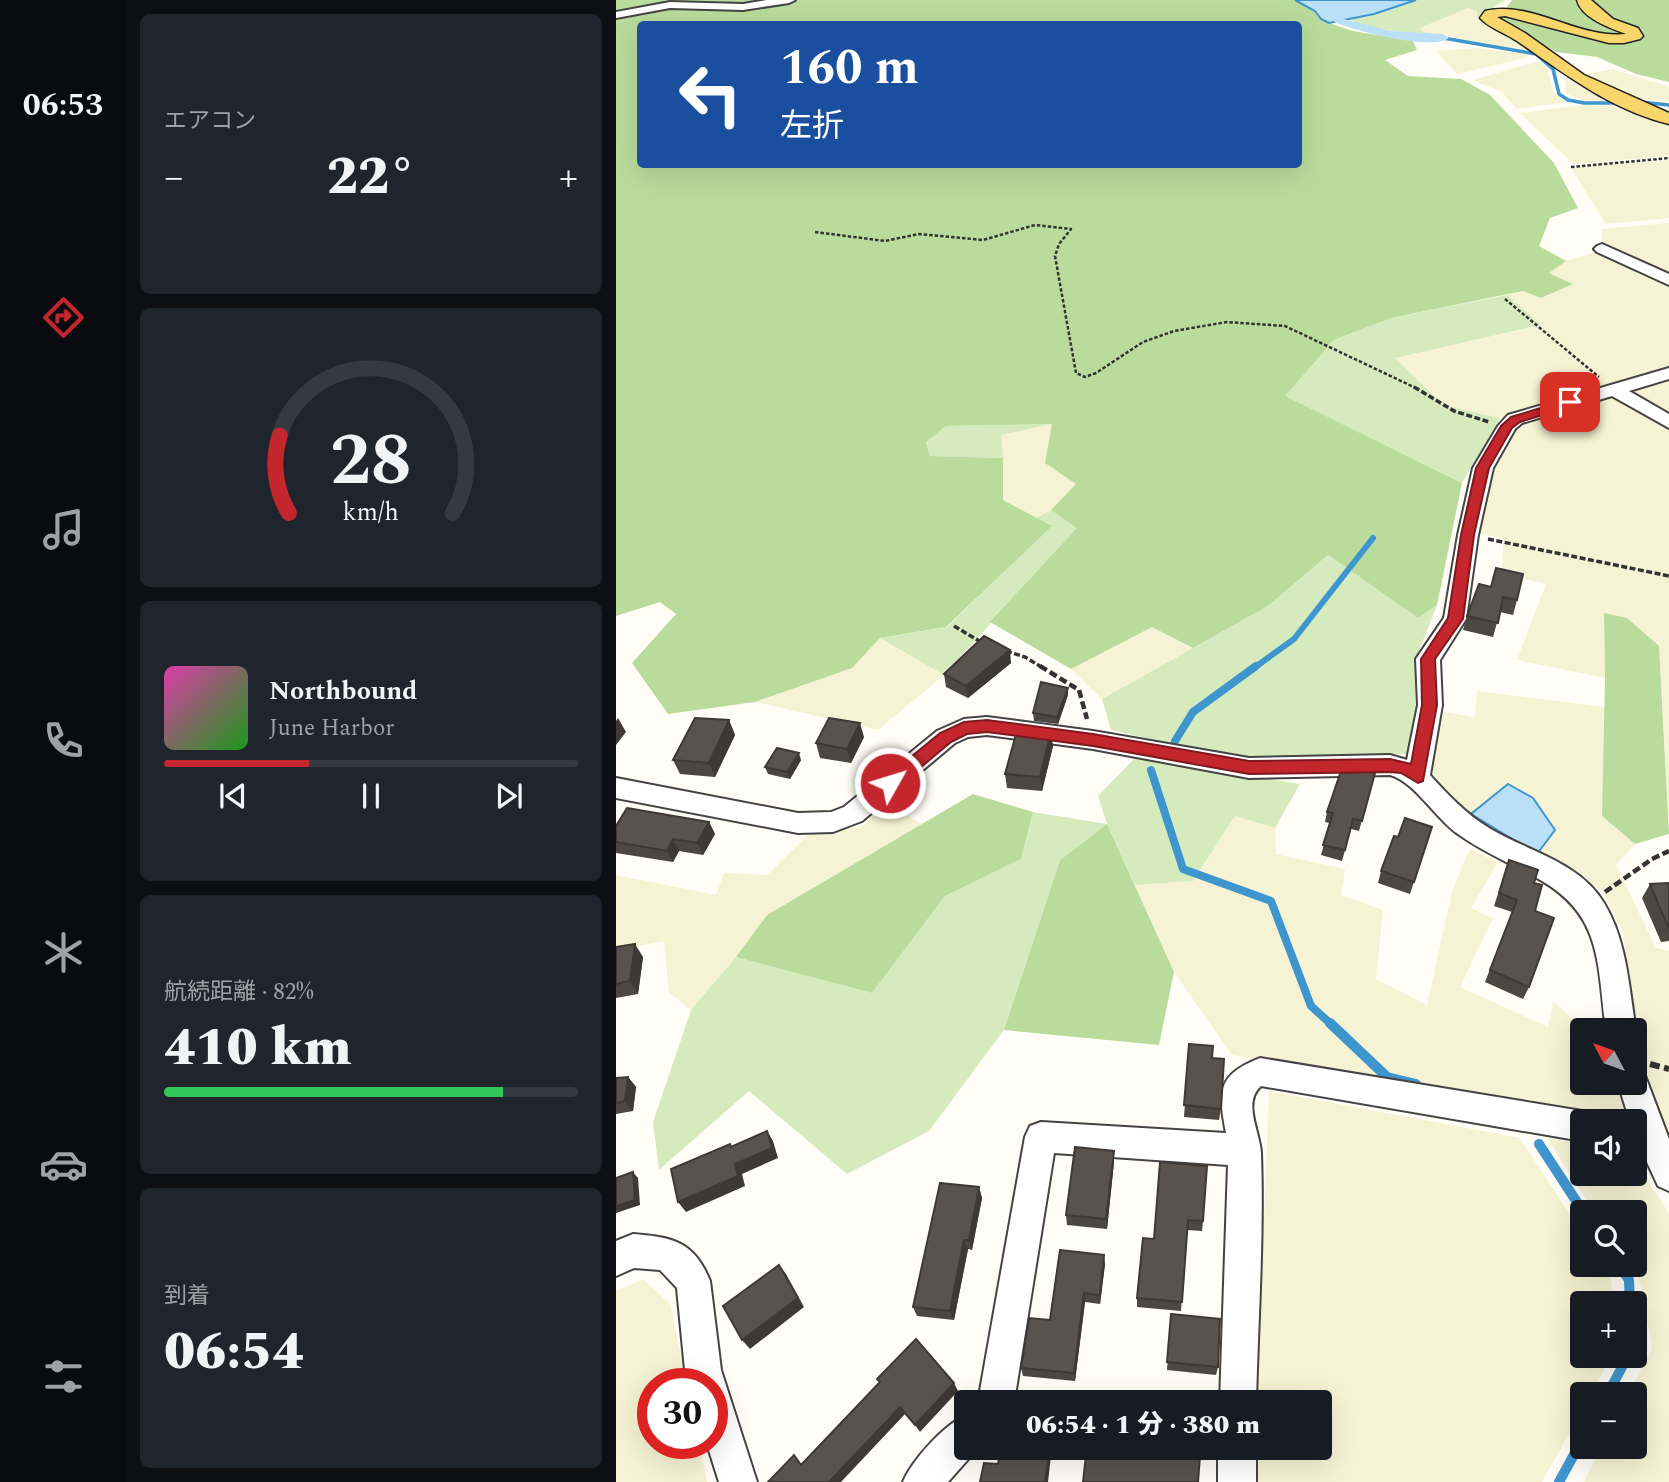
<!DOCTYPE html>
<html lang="ja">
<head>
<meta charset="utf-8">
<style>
	body { margin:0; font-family:Spectral,"Noto Sans JP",serif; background:#20242c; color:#f1f3f6; height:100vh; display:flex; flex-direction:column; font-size:26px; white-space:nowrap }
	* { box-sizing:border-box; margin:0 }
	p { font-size:23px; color:#9ea1a6 }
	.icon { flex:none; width:38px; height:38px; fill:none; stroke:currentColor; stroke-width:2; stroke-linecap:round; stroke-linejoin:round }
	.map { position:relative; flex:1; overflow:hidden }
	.panel { display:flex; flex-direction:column; gap:14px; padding:14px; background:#0d0f14; width:490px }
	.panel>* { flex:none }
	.guide { position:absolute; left:21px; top:21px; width:665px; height:147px; border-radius:7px; box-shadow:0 7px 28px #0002; background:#1a4fa0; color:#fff; overflow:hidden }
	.needle { width:46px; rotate:311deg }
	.buttons { position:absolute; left:954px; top:1018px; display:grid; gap:14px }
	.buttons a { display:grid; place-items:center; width:77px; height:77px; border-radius:7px; background:#171b24; box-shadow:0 7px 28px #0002; font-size:35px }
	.speed { position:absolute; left:21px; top:1368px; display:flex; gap:14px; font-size:35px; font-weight:700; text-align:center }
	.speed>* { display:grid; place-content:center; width:91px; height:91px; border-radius:50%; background:#171b24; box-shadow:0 7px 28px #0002; line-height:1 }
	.speed .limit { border:10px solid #d22; background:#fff; color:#111 }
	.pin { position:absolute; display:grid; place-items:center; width:60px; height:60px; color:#fff; margin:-30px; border-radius:14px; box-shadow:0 4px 10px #0006 }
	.me { position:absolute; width:77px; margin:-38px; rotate:51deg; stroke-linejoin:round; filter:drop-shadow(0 0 5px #0008) }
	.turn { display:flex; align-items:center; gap:24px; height:147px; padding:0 28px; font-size:32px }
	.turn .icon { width:91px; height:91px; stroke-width:2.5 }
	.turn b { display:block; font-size:49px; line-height:60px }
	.big { font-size:52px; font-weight:800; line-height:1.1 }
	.panel .widget { flex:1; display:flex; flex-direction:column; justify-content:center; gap:10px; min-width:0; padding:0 24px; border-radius:10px; background:#20242c }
	.panel .dial { align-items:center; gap:0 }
	.dial svg { height:182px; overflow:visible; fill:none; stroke:#363941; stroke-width:7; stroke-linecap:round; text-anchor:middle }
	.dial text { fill:#f1f3f6; stroke:none }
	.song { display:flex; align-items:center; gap:21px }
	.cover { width:84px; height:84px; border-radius:10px; background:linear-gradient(135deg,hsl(320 70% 55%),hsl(120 70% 35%)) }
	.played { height:7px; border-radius:4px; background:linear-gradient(90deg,#c4262e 35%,#363941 35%) }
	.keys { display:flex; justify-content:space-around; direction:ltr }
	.heat { display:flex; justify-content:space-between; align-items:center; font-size:38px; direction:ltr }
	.charge { height:10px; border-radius:5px; background:linear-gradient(90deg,#34c759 82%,#363941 0) }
	.trip { position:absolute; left:338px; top:1390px; width:378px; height:70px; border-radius:7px; background:#171b24; box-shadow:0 7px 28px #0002; font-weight:800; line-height:70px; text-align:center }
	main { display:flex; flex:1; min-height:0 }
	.tabs { display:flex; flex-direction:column; width:126px; justify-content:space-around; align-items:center; background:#090b0e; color:#9ea1a6 }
	.tabs .icon { width:49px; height:49px }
	.tabs .selected { color:#c4262e }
	.tabs b { font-size:32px; color:#f1f3f6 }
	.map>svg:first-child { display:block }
</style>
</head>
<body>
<main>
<nav class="tabs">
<b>06:53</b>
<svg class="icon selected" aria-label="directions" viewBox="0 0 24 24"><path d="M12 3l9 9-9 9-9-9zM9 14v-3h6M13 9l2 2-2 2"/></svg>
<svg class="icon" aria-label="music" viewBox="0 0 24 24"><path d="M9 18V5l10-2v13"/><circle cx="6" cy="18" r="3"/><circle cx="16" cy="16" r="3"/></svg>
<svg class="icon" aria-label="phone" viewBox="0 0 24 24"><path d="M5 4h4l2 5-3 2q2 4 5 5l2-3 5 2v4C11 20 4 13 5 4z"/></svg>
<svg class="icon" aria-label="climate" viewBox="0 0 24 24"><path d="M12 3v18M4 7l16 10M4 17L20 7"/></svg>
<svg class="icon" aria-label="car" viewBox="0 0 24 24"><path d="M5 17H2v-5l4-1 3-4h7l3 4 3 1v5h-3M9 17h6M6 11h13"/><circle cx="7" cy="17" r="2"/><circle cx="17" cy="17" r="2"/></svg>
<svg class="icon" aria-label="filters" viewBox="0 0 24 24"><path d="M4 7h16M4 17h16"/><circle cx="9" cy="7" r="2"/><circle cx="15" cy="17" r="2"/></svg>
</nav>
<section class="panel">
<div class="widget"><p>エアコン</p>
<div class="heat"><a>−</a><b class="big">22°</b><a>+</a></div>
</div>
<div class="widget dial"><svg viewBox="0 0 100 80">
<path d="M14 69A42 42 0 1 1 86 69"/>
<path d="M14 69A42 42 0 0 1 10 35" stroke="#c4262e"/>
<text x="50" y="56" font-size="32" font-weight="700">28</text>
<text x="50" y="72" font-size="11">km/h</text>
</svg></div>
<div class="widget">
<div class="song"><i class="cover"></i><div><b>Northbound</b><p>June Harbor</p></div></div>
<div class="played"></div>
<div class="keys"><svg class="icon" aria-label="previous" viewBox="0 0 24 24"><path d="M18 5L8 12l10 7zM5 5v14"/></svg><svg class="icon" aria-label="pause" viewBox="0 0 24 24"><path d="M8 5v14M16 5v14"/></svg><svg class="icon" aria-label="next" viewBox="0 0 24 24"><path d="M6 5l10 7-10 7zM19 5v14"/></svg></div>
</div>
<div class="widget"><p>航続距離 · 82%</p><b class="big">410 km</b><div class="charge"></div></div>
<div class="widget"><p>到着</p><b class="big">06:54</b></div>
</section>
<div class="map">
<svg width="1053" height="1482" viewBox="0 0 1053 1482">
	<rect width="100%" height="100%" fill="#fffdf5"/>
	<g fill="#f6f3d4">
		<polygon points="852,8 861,11 861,18 920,52 861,44 835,36 810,34 804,28"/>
		<polygon points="860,48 913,54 910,58 841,74 820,51"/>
		<polygon points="922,61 931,68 937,92 950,102 900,109 886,92 857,80"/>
		<polygon points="997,69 1053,87 1053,101 1016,99 965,75"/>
		<polygon points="949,72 972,90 999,102 967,100 950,94"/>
		<polygon points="968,105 1008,107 1053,124 1053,156 957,164 904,113"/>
		<polygon points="1053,160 1053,218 990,224 955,168"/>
		<polygon points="1053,223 1053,276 987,245 985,229"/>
		<polygon points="980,252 1053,285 1053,366 884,418 827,405 778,358 924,326 891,295 907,291 926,298 956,283 932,273 950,261"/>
		<polygon points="1053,379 1053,416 1012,392"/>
		<polygon points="1001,395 1053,426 1053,820 1043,646 988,613 989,678 901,660 930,584 885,574 888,538 858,533 877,467 903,423"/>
		<polygon points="436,424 461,484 435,510 420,518 387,500 385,435"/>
		<polygon points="536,626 577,648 486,699 455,669"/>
		<polygon points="264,638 328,675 262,730 139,702 236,668"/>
		<polygon points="861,691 989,707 986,816 1019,844 1000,865 1040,948 1053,951 1053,1139 1021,1063 1007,931 986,891 921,854 892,784 855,814 826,789 814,764 828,712 859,717"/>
		<polygon points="272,805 306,824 151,915 120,957 75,1010 53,993 48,941 0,950 0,875 100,895 108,873 151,875 195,832 245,827"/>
		<polygon points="619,816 659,828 660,854 729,869 725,895 767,910 760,979 811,1005 836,891 854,849 882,862 855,908 877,918 844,987 932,1027 937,1001 969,1031 966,1031 966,1083 1000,1083 1009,1118 616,1055 558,972 519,885 577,881"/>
		<polygon points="653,1091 904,1138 966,1233 966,1265 987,1265 994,1275 998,1304 966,1304 966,1356 996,1356 974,1395 966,1395 966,1410 926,1482 637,1482 639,1447 704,1447 704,1402 641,1402"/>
		<polygon points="931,1138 966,1144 966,1174 1018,1174 1019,1161 1053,1213 1053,1482 968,1482 985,1447 1018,1447 1018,1395 1012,1395 1036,1348 1024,1282 1014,1265 1018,1265 1018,1213 979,1213"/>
		<polygon points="27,1279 54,1304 71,1384 37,1384 37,1444 83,1444 91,1482 0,1482 0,1291"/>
	</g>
	<g fill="#d5ebbd">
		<polygon points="800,0 889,0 861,18 861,11 852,8 804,28 810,34 755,29 733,19"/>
		<polygon points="891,295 925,325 779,358 827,405 884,418 846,483 668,396 718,340 775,318"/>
		<polygon points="436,424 385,435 387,458 314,456 310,442 330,426"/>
		<polygon points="435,510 462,528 328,675 264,638 331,627 435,526 420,518"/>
		<polygon points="712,555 802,618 821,605 801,656 798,754 614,757 495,730 486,699 652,606"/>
		<polygon points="519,758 684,784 659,828 619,816 577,881 519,885 491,824 444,860 388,1030 313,1131 231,1174 133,1091 43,1170 37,1122 75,1010 120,957 256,993 329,896 405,859 417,812 491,824 482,796"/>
	</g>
	<g fill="#b9dc9c" fill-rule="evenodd">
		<path d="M 0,0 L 679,0 L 699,11 L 705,19 L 713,23 L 737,31 L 797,41 L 801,50 L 769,60 L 792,76 L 845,79 L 874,95 L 938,163 L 962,208 L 934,218 L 923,246 L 950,261 L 933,273 L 957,284 L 925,298 L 907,291 L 775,318 L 718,340 L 669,396 L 846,483 L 821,605 L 802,618 L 712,555 L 652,606 L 577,648 L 536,627 L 455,669 L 374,622 L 461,528 L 435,510 L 460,484 L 429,463 L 436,424 L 330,426 L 310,442 L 314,456 L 387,458 L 387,500 L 436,526 L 330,627 L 264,638 L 236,668 L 139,702 L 52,714 L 16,663 L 60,614 L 44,602 L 0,616 ZM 24,24 L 682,24 L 682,164 L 24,164 Z"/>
		<polygon points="896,0 1053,0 1053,82 1020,74 981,57 940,52 893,26 884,16"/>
		<polygon points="988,613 1011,618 1043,646 1053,834 1019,844 986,816 989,678"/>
		<polygon points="357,794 417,812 405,859 329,896 256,993 120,957 151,915"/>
		<polygon points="491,824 558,972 543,1045 388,1030 444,860"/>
	</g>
	<g fill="#b9e0f7" stroke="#3f96cf" stroke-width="2">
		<polygon points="679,0 800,0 758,14 713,23 705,19 699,11"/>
		<polygon points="892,784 917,798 939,830 921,854 855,814"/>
	</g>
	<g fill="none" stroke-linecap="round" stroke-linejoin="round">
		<g stroke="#3f96cf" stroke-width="3.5">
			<polyline points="827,38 920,54 937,69 943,94 952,100 968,103 999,103"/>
			<polyline points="1025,102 1053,105"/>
		</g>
		<polyline stroke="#3f96cf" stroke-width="6" points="638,668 678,639 757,538"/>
		<g stroke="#3f96cf" stroke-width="8">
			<polyline points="559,741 577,712 640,666"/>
			<polyline points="535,770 567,869 655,901 695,1006 716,1025"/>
		</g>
		<g stroke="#3f96cf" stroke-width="10">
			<polyline points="714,1023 771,1077 800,1084"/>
			<polyline points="923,1144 968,1213"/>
			<polyline points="1003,1265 1013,1280 1014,1304"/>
			<polyline points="991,1395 1012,1356"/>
			<polyline points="943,1482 966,1440"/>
		</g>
		<path fill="#b9e0f7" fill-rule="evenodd" d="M 724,18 L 774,31 L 827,34 L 833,38 C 816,51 741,31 720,23 L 718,21 Z"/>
		<g stroke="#444" stroke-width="4">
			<g id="minor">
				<polygon points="151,0 179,0 173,3 127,10 54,8 0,18 0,12 54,2 127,4"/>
				<polygon points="986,244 1053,274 1053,285 981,252 978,249 981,246"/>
				<path d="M 1053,368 L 1053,379 L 1013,391 L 1053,414 L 1053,428 L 996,396 L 906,423 L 899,429 L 877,468 L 862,535 L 850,619 L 824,660 L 826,705 L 814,775 C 832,795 850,814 873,828 C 911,851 964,862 988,903 C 1011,941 1013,988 1020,1031 L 1018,1034 L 1018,1031 L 990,1031 C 981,961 987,912 917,876 C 892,862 865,851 842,834 C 820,819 798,781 774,775 L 633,778 L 477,749 L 371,735 L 352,737 L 339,743 L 246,821 L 217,832 L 182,833 L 0,798 L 0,778 L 182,813 L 215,812 L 228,807 L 321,731 L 348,719 L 371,717 L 477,731 L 633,758 L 774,755 L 791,760 L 802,705 L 800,659 L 828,618 L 842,535 L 857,468 L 882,426 L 892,415 Z"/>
				<path d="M 644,1058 L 966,1111 L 977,1115 L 980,1122 L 966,1122 L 966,1141 L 645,1086 C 626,1103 644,1131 645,1153 C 648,1235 642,1320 640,1402 L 604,1402 L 612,1165 L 438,1153 L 398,1402 L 362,1402 L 409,1137 L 414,1126 L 425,1122 L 610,1133 C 602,1091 601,1075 644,1058 Z"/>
				<polygon points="1018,1069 1028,1073 1053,1139 1053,1191 1042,1186 1018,1134 1018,1122 1014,1122 1002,1083 1018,1083"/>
				<path d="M 17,1234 C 56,1237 78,1241 94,1281 L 105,1370 L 141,1482 L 103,1482 L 91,1444 L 96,1444 L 96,1384 L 74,1384 L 69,1370 L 61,1288 L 44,1270 L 18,1268 L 0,1276 L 0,1241 Z"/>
				<path d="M 350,1415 L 350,1447 L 363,1447 L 332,1482 L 287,1482 C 296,1460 328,1425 350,1415 Z"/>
				<rect x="602" y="1447" width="38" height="35"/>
			</g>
		</g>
		<g stroke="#222" stroke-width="3">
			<path id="major" d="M 961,0 L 975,0 L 997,19 L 1022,28 L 1027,36 L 1024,39 L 1008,43 L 993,43 L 889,16 L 881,17 L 909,33 L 968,75 L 1053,113 L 1053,124 C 995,110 949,74 901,41 C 889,33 873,28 864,18 L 869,11 C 916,0 962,39 1010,34 C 994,28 965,18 961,0 Z"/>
		</g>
		<g stroke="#333" stroke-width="2.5" stroke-dasharray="3.5 2" stroke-linecap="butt">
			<polyline points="955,167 1053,158"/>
			<polyline points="199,232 269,241 303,234 367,240 419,225 455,229 443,244 439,256 460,373 469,377 480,373 527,342 558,331 611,322 669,326 802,389"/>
			<polyline points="889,299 983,377"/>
		</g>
		<g stroke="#333" stroke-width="3.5" stroke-dasharray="6 2.5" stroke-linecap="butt">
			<polyline points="798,387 838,411 873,422"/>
			<polyline points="872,539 1053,576"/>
			<polyline points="338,626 365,642"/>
			<polyline points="390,651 409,657 427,668"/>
		</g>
		<g stroke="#333" stroke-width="4.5" stroke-dasharray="8 3.5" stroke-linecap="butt">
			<polyline points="424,666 463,690 471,719"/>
			<polyline points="989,892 1036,859 1053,851"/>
		</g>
		<polyline stroke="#333" stroke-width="6" stroke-dasharray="10 4.5" stroke-linecap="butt" points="1034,1064 1053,1069"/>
		<use href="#minor" fill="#fff" fill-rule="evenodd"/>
		<use href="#major" fill="#f9d66b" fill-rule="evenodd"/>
	</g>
	<g fill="#4d4742">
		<polygon points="880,568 901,600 897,615 884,612 877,637 847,630 851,616 875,587"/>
		<polygon points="395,663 352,698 330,687 328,674"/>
		<polygon points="452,695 442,724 418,721 417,713"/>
		<polygon points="113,720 119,735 99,777 64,774 57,760"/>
		<polygon points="410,735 437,746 426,791 391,788 389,774"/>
		<polygon points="248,737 235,763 204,758 200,743"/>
		<polygon points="185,760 174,779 152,774 149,767"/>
		<polygon points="759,773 743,831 735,829 726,861 705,855 714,823 709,822 711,812"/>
		<polygon points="93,822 99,834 87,855 63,851 57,862 0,853 0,826"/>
		<polygon points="816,827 794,894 762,883 765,871 782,837"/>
		<polygon points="893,860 918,883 919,911 913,987 907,999 869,982 896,912 878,906"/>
		<polygon points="1053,883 1053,941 1045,942 1026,898 1034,884"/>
		<polygon points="0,947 27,957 22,994 0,998"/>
		<polygon points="573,1044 596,1058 605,1109 603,1120 568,1117"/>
		<polygon points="12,1077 20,1087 17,1111 0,1114 0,1078"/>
		<polygon points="498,1151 498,1162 491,1229 451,1225 450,1215"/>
		<polygon points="544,1162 587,1221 586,1231 571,1230 565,1311 521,1307 521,1298 538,1239"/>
		<polygon points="363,1187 366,1198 356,1250 352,1249 338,1320 301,1316 297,1307"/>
		<polygon points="489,1264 484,1304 469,1302 459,1381 407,1376 405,1368 434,1320"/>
		<polygon points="555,1314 602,1367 600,1375 551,1370"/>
	</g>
	<g fill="#3f3936">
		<polygon points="394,650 395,663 352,698 350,686"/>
		<polygon points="452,688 452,695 442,724 441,717"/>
		<polygon points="2,718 10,732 0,745 0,721"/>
		<polygon points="113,720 119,735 99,777 93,763"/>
		<polygon points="244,723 248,737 235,763 231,749"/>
		<polygon points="435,732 437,746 426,791 424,777"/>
		<polygon points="183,753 185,760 174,779 171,772"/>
		<polygon points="93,822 99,834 87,855 81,843"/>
		<polygon points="57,839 63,851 57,862 51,851"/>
		<polygon points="19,944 27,957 22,994 14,981"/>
		<polygon points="12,1077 20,1087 17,1111 9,1101"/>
		<polygon points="151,1131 157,1141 162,1158 126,1174 129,1186 70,1212 62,1202"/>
		<polygon points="498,1151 498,1162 491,1229 490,1219"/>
		<polygon points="17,1172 22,1178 24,1205 0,1213 0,1206"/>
		<polygon points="363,1187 366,1198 356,1250 353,1240"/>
		<polygon points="348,1240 352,1249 338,1320 334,1311"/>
		<polygon points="488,1255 489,1264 484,1304 484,1295"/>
		<polygon points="163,1265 170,1274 188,1307 134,1349 126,1340"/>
		<polygon points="468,1293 469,1302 459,1381 458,1373"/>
		<polygon points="338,1383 342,1391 304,1432 299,1425"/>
		<polygon points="284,1407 289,1414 225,1482 213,1482"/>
		<polygon points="434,1447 436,1447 432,1482 429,1482"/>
	</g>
	<g fill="#5a524d" stroke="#3f3936" stroke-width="2">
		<polygon points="880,568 907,574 901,600 887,597 882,623 851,616 863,584 875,587"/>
		<polygon points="368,636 394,650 350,686 328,674"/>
		<polygon points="425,682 452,688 441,717 417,713"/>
		<polygon points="79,718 113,720 93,763 57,760"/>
		<polygon points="213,718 244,723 231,749 200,743"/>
		<polygon points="411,729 435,732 424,777 389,774 400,734 410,735"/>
		<polygon points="161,748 183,753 171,772 149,767"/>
		<polygon points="726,768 759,773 746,821 737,819 729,850 707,845 717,813 711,812"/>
		<polygon points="11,808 93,822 81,843 57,839 51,851 0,842 0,826"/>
		<polygon points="789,818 816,827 798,882 765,871 778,836 782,837"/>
		<polygon points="893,860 922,870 918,883 926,885 919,911 938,918 913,987 874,970 901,900 883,893"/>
		<polygon points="1053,883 1053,929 1034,884"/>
		<polygon points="19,944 14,981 0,984 0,947"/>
		<polygon points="573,1044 597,1046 596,1058 608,1059 605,1109 568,1105"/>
		<polygon points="12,1077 9,1101 0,1103 0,1078"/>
		<polygon points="151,1131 156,1148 119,1164 122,1176 62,1202 55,1169 114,1144 115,1147"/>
		<polygon points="459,1147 498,1151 490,1219 450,1215"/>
		<polygon points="544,1162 591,1166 587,1221 572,1220 566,1302 521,1298 527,1238 538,1239"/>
		<polygon points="17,1172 19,1200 0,1206 0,1178"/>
		<polygon points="324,1183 363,1187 353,1240 348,1240 334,1311 297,1307"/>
		<polygon points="444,1250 488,1255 484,1295 468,1293 458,1373 405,1368 413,1318 434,1320"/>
		<polygon points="163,1265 182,1298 126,1340 107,1306"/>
		<polygon points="555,1314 604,1319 602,1367 551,1362"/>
		<polygon points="300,1339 338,1383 299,1425 284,1407 213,1482 152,1482 178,1455 185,1465 264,1382 261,1379"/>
		<polygon points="385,1447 434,1447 429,1482 364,1482 368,1463 382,1464"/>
		<polygon points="471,1447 513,1447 584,1456 582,1482 467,1482"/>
	</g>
	<polygon fill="#c4262e" stroke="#7f191e" stroke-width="2" points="954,399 960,402 959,405 904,422 896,428 873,468 858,535 847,619 819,659 821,705 807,781 802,783 785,773 774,772 633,774 477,746 371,732 351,734 335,742 280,788 268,788 266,783 268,779 324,733 348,722 371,720 477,734 633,761 774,759 795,764 806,705 805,659 832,618 845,535 860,468 885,426 895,417"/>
</svg>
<div class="buttons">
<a><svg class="needle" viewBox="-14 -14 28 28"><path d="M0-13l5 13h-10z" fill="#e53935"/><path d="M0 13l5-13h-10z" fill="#9ea1a6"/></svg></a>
<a><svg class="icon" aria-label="sound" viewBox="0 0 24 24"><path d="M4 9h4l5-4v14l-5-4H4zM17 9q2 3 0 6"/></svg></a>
<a><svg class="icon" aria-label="search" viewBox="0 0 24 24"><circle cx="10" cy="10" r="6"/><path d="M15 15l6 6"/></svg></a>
<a>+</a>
<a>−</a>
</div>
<div class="speed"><div class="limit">30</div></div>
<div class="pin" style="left:954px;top:402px;background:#d93025"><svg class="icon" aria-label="arrive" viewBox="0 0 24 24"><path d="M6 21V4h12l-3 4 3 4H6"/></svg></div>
<svg class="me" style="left:274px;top:783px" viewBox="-20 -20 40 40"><circle r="17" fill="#c4262e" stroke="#fff" stroke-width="3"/><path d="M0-11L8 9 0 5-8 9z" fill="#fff"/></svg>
<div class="trip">06:54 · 1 分 · 380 m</div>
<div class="guide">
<div class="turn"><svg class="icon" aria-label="left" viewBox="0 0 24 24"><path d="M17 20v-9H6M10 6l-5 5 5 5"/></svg><div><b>160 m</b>左折</div></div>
</div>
</div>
</main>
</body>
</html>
